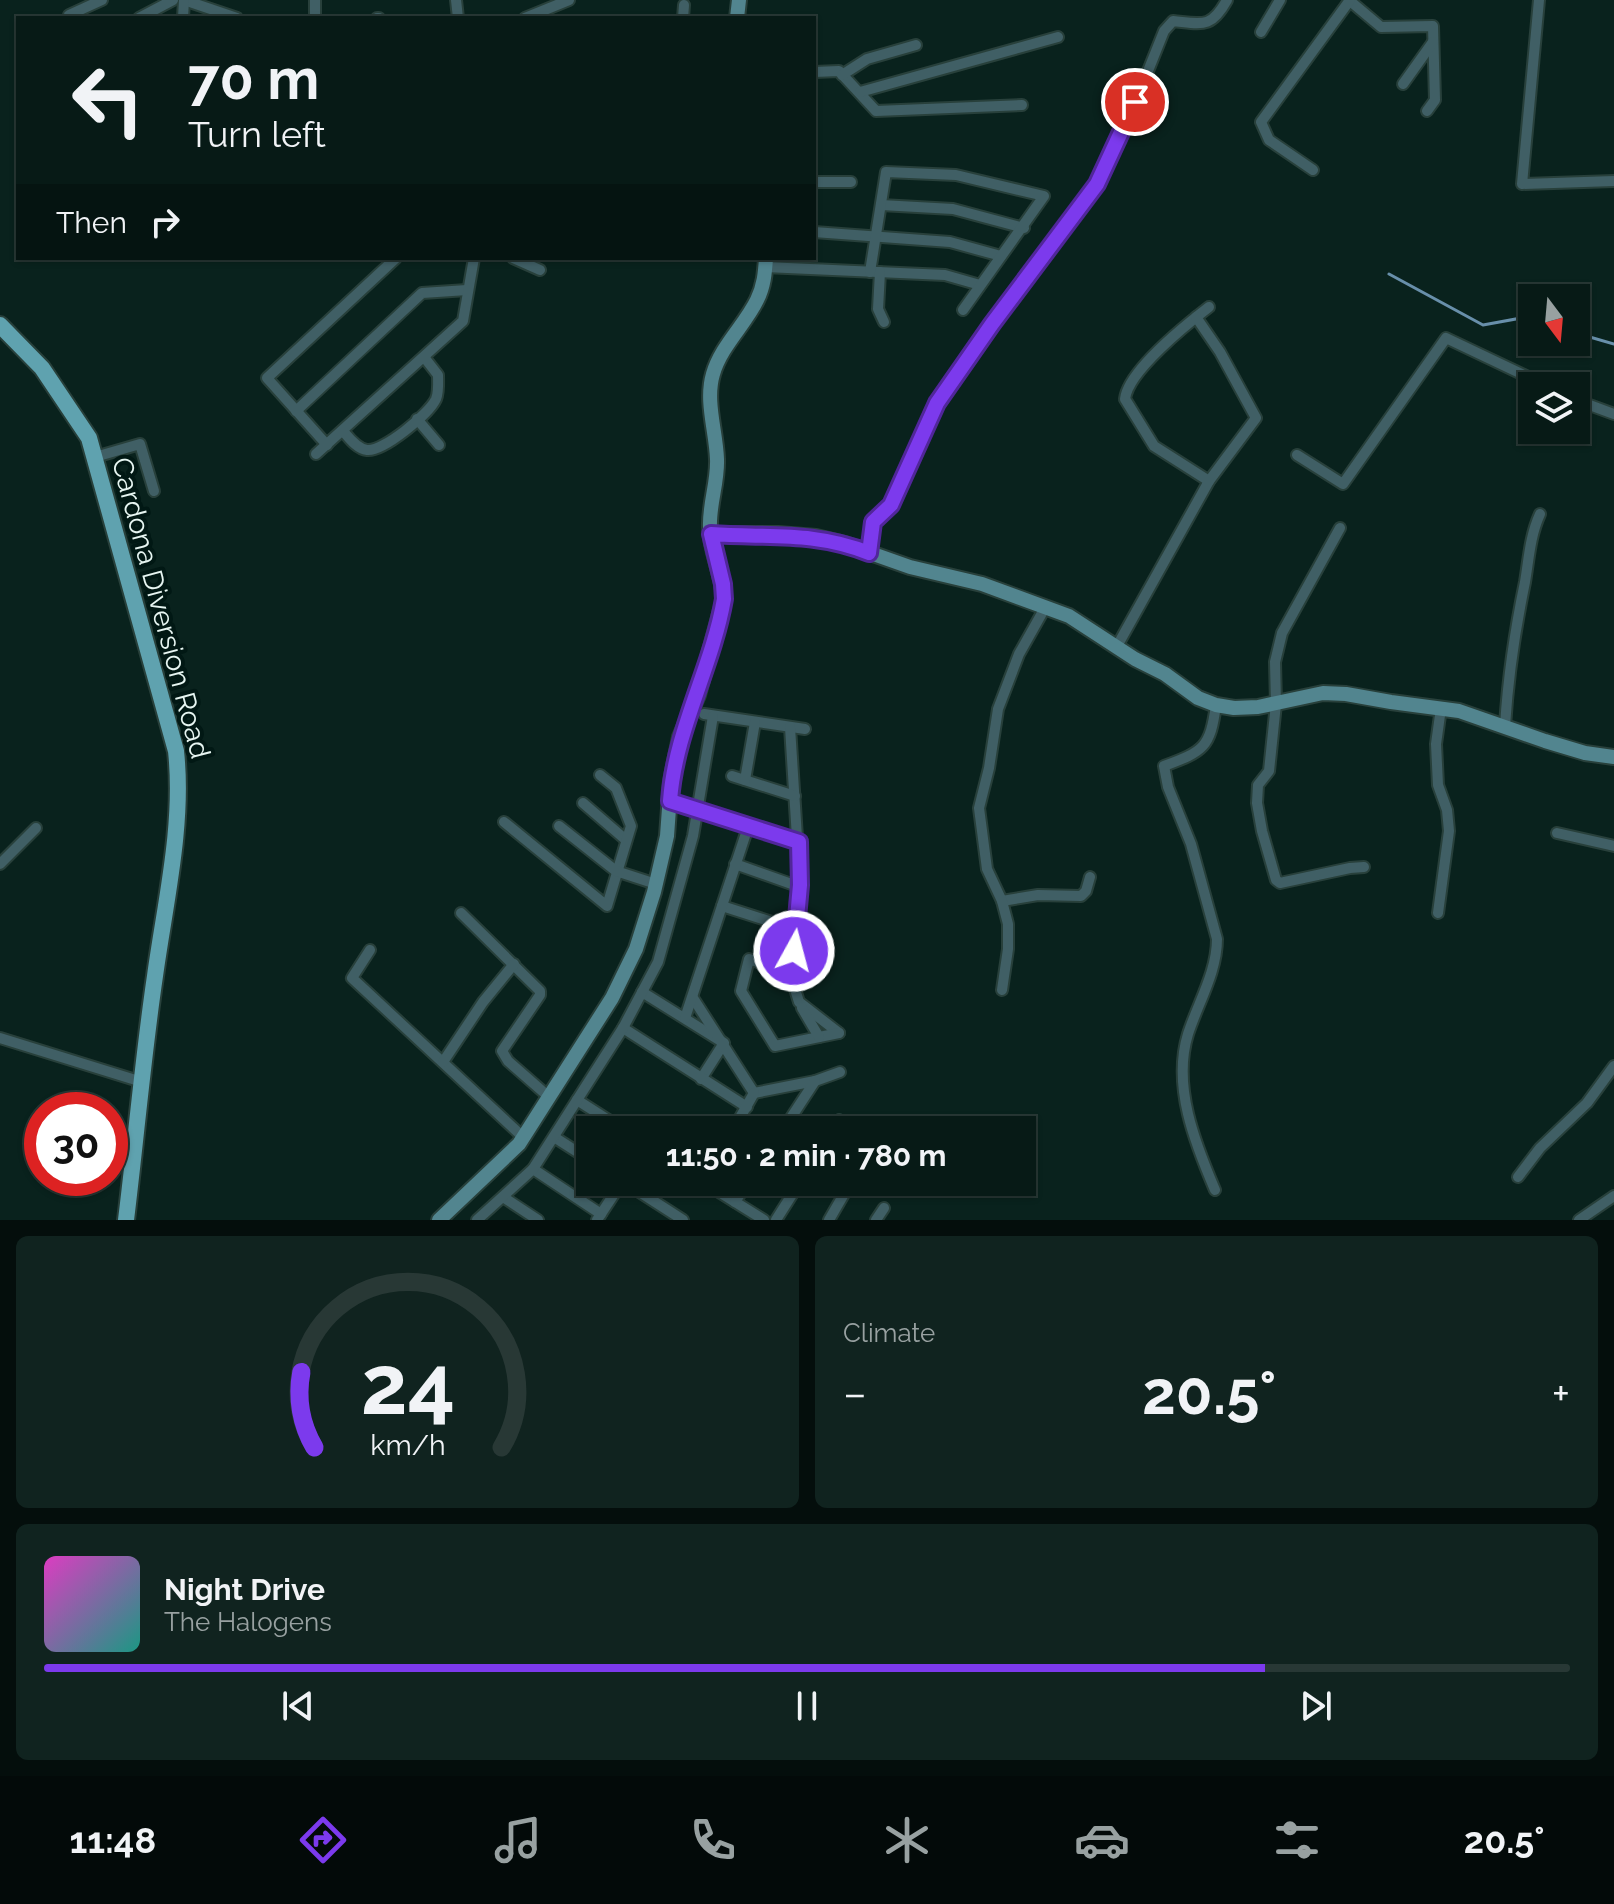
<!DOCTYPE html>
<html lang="en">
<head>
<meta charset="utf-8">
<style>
	body { margin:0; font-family:Raleway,sans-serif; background:#10231f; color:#f1f3f6; height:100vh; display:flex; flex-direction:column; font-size:30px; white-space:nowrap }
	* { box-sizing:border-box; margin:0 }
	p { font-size:26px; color:#98a1a1 }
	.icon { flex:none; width:44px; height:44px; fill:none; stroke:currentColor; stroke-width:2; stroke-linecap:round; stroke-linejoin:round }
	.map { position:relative; height:1220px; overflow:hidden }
	.details { display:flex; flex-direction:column; gap:16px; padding:16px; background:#040e0c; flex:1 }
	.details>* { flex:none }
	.hud { position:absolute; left:16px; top:16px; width:800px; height:244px; border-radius:0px; box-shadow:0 2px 6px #0004,0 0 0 2px #283835; background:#071a16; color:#f1f3f6; overflow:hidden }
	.needle { width:52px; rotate:164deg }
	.tools { position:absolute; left:1518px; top:284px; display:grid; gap:16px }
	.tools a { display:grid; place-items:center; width:72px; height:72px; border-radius:0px; background:#071a16; box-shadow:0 2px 6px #0004,0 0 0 2px #283835; font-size:40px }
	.speed { position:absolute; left:24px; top:1092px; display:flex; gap:16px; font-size:40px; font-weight:700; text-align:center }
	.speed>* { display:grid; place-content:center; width:104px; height:104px; border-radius:50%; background:#071a16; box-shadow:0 2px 6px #0004,0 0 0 2px #283835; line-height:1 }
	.speed .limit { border:12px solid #d22; background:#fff; color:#111 }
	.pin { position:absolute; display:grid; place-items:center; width:68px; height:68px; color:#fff; margin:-34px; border:4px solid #fff; border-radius:50%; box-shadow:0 2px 8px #0007 }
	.me { position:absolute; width:88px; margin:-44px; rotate:7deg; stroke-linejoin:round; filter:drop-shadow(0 0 6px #0008) }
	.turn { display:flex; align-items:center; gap:28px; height:168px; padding:0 40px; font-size:36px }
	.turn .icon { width:104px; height:104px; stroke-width:2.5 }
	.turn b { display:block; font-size:56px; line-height:68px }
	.then { display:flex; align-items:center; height:76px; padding:0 40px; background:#0003; gap:16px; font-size:30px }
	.big { font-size:60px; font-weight:700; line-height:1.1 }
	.details .card { flex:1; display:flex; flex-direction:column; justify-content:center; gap:12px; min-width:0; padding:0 28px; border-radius:12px; background:#10231f }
	.details .dial { align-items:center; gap:0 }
	.dial svg { height:208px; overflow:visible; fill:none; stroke:#283835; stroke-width:7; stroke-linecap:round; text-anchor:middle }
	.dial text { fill:#f1f3f6; stroke:none }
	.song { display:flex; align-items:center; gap:24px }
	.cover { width:96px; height:96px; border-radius:12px; background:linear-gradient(135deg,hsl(310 70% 55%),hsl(170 70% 35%)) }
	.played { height:8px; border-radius:4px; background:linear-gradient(90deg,#7c3aed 80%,#283835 80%) }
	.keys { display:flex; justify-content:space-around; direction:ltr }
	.heat { display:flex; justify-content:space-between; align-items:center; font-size:44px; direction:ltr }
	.details .tiles { flex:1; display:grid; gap:16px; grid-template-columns:1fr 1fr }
	.card:last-child { grid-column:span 2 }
	.trip { position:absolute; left:576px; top:1116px; width:460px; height:80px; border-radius:0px; background:#071a16; box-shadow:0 2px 6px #0004,0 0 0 2px #283835; font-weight:700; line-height:80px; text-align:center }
	.menu { display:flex; height:128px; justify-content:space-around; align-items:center; background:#030a09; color:#98a1a1 }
	.menu .icon { width:56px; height:56px }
	.menu .active { color:#7c3aed }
	.menu b { font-size:36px; color:#f1f3f6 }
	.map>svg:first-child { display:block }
</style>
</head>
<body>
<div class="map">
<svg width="1614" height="1220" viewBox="0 0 1614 1220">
	<rect width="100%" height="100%" fill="#09221d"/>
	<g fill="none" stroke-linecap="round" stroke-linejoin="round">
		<g stroke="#688faa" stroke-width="3">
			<polyline points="1389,274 1483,325 1532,316"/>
			<polyline points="1576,333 1614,344"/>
		</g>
		<g stroke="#28403b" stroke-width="14">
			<g id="street">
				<polyline points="184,0 237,18"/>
				<polyline points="456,0 458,18"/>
				<polyline points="1539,0 1522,184 1614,181"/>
				<polyline points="1350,1 1381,27 1433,26 1435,100 1427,111"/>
				<polyline points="70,18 69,15 102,0"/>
				<polyline points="139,18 173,0"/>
				<polyline points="183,18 184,0"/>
				<polyline points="315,18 315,0"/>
				<polyline points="377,18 379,18"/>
				<polyline points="525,18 569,0"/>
				<polyline points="683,18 684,5"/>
				<polyline points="1261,32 1280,0"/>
				<polyline points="814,72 839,71 876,111 1022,105"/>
				<polyline points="842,75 867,59 916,45"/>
				<polyline points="1403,84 1433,42"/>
				<polyline points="860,92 1058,37"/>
				<polyline points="1313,170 1269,140 1261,122 1350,0"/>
				<polyline points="814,182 851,182"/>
				<polyline points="881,205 953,209 1024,228"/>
				<polyline points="814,232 950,242 1001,256"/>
				<polyline points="513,258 540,270"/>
				<polyline points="765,267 945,275 980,285"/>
				<polyline points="870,272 886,172 956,175 1044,196 963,310"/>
				<polyline points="880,272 878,309 884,322"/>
				<path d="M 1209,307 C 1187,324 1128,371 1125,399 L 1154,446 L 1209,481"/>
				<polyline points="1576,400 1614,414"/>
				<polyline points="296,411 422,293 467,290"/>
				<polyline points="417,419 439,445"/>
				<path d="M 343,431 C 349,438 357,449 367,450 C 383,452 429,414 436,399 C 439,392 438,382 438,375 L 424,357"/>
				<polyline points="327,445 267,378 396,258"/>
				<polyline points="316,454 463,321 474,258"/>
				<polyline points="1297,455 1343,484 1446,338 1547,386"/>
				<polyline points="95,457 140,444 154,491"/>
				<polyline points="1340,528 1282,633 1275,662 1276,704 1269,771 1258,785 1257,803 1262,831 1276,880 1280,883 1350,868 1364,867"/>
				<path d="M 869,553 L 873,522 L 891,505 L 937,403 L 992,324 L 1097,184 L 1126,126 L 1164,31 L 1173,21 C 1202,24 1211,29 1227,0"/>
				<polyline points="1116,648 1209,481 1256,418 1220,352 1196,317"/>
				<polyline points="704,714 805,729"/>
				<path d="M 1505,726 C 1508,677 1515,630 1525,582 C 1529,558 1530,536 1540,514"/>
				<polyline points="790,727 800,885 790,973 799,1002 839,1033"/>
				<polyline points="732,776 795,796"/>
				<polyline points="745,780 755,722"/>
				<polyline points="670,801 799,842"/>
				<polyline points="583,803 626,840"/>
				<polyline points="504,822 607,906 631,826 616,788 600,775"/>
				<polyline points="559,826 616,871 656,884"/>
				<polyline points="1557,833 1614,846"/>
				<polyline points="0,864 36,828"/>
				<polyline points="735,864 800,887"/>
				<polyline points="1002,901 1038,895 1081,896 1086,891 1090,877"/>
				<polyline points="722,906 797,930"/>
				<polyline points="461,913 540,991 540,995 502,1051 508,1061 549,1097"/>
				<polyline points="1438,913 1449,831 1447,810 1438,785 1436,744 1441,708"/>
				<polyline points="370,950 352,978 523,1137"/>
				<polyline points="790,973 749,959 741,991 775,1046 839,1033"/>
				<polyline points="1002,990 1008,949 1008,924 1002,901 987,869 979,808 989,768 998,709 1019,654 1046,606"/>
				<polyline points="642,992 724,1043 701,1079"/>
				<polyline points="693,998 754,1093"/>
				<polyline points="802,1008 819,1037"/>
				<polyline points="685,1018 749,824"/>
				<polyline points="623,1028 747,1107"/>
				<polyline points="0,1038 142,1082"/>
				<polyline points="443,1062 483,1002 514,964"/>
				<polyline points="754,1093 815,1081 840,1072"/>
				<polyline points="577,1100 624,1130"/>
				<polyline points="639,1130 647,1130"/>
				<polyline points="733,1130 754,1093"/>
				<polyline points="783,1130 815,1081"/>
				<polyline points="833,1130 839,1120"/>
				<polyline points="554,1137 590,1160"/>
				<polyline points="533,1169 601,1214"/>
				<polyline points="1518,1177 1540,1148 1587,1103 1614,1066"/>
				<polyline points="624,1182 683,1220"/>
				<polyline points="703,1182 764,1220"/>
				<path d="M 1215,1190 C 1195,1143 1172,1086 1188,1034 C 1198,1003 1217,972 1217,939 L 1191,844 L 1168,787 L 1164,766 C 1204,751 1210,748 1216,705"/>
				<polyline points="503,1197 538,1220"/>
				<polyline points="735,1202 748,1182"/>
				<polyline points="477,1220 533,1169 623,1028 658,962 693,836 713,716"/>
				<polyline points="597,1220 622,1182"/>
				<polyline points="776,1220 800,1182"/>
				<polyline points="829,1220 851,1182"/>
				<polyline points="876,1220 884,1208"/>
				<polyline points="1579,1220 1614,1196"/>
			</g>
		</g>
		<g stroke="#28403b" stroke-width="18">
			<g id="secondary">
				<polyline points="737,18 739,0"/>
				<polyline points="711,534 778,534 816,537 845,544 910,567 982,584 1069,616 1135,659 1165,674 1198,698 1216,705 1234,708 1258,707 1323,693 1346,694 1391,702 1459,711 1545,741 1585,753 1614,757"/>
				<path d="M 439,1220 L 519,1144 L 612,998 L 636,949 L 654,892 L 667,836 L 671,781 L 680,737 L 698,695 L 724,599 C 723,574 710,551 710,527 C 709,504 718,482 717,459 C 716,431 705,401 713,374 C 721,346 745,325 757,300 C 764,286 765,273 766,258"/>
			</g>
		</g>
		<g stroke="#28403b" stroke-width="20">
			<path id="primary" d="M 0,325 L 42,368 L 89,438 L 176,751 C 184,825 165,903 155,976 C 143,1057 136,1139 126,1220"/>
		</g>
		<use href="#street" stroke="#405f65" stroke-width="10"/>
		<use href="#secondary" stroke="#52858f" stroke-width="14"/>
		<use href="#primary" stroke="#5fa2af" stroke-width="16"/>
	</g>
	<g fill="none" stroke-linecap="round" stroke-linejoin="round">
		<g stroke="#51269a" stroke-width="20">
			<path id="route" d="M 794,951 L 800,885 L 799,842 L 670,801 C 675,730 712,668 724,599 L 723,584 L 711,534 C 768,538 814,531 869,553 L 873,522 L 891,505 L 937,403 L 992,324 L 1097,184 L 1135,102"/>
		</g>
		<use href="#route" stroke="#7c3aed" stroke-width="14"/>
	</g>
	<g text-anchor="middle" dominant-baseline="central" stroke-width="8" stroke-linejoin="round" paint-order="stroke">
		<g font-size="28" fill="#e7f6f2" stroke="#011814">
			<text transform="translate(161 608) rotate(75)">Cardona Diversion Road</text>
		</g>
	</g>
</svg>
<div class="tools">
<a><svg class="needle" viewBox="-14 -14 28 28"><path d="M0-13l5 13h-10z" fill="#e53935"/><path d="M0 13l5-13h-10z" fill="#98a1a1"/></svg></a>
<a><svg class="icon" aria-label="layers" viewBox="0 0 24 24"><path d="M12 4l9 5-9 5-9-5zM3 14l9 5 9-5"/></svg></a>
</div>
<div class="speed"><div class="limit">30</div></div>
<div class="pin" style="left:1135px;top:102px;background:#d93025"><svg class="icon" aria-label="arrive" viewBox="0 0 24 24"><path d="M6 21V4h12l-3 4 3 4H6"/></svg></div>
<svg class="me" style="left:794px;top:951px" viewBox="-20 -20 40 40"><circle r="17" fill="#7c3aed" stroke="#fff" stroke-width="3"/><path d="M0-11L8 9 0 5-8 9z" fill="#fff"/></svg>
<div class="trip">11:50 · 2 min · 780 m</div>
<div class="hud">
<div class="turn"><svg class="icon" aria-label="left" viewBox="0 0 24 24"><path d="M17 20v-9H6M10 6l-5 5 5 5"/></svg><div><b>70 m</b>Turn left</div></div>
<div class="then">Then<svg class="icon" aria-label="right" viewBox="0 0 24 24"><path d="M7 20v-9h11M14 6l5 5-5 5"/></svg></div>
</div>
</div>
<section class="details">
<div class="tiles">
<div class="card dial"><svg viewBox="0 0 100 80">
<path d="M14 69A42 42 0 1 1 86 69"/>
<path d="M14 69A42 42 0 0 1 9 40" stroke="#7c3aed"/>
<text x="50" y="56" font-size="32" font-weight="700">24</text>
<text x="50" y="72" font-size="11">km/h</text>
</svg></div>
<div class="card"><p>Climate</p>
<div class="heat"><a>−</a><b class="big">20.5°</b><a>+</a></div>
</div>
<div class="card">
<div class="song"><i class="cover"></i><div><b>Night Drive</b><p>The Halogens</p></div></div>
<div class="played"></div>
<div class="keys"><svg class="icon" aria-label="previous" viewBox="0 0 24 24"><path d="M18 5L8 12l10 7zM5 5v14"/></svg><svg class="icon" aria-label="pause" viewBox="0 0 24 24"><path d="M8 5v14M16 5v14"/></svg><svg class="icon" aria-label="next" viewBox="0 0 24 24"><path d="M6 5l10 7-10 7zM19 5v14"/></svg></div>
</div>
</div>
</section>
<nav class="menu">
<b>11:48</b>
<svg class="icon active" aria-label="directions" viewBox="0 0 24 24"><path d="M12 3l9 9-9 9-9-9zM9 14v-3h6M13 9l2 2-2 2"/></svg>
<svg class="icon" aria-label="music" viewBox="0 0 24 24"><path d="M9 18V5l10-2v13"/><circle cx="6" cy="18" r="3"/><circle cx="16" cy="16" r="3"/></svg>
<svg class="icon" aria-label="phone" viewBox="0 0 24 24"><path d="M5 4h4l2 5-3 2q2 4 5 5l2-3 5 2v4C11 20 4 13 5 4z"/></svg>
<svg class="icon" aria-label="climate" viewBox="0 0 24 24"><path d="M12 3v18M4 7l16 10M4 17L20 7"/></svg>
<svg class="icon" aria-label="car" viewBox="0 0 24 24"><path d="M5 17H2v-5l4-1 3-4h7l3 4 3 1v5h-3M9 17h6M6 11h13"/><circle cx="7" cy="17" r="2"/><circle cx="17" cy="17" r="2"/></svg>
<svg class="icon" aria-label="filters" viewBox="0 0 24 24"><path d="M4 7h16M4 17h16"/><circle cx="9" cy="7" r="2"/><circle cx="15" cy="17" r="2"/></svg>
<b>20.5°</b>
</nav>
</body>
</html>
